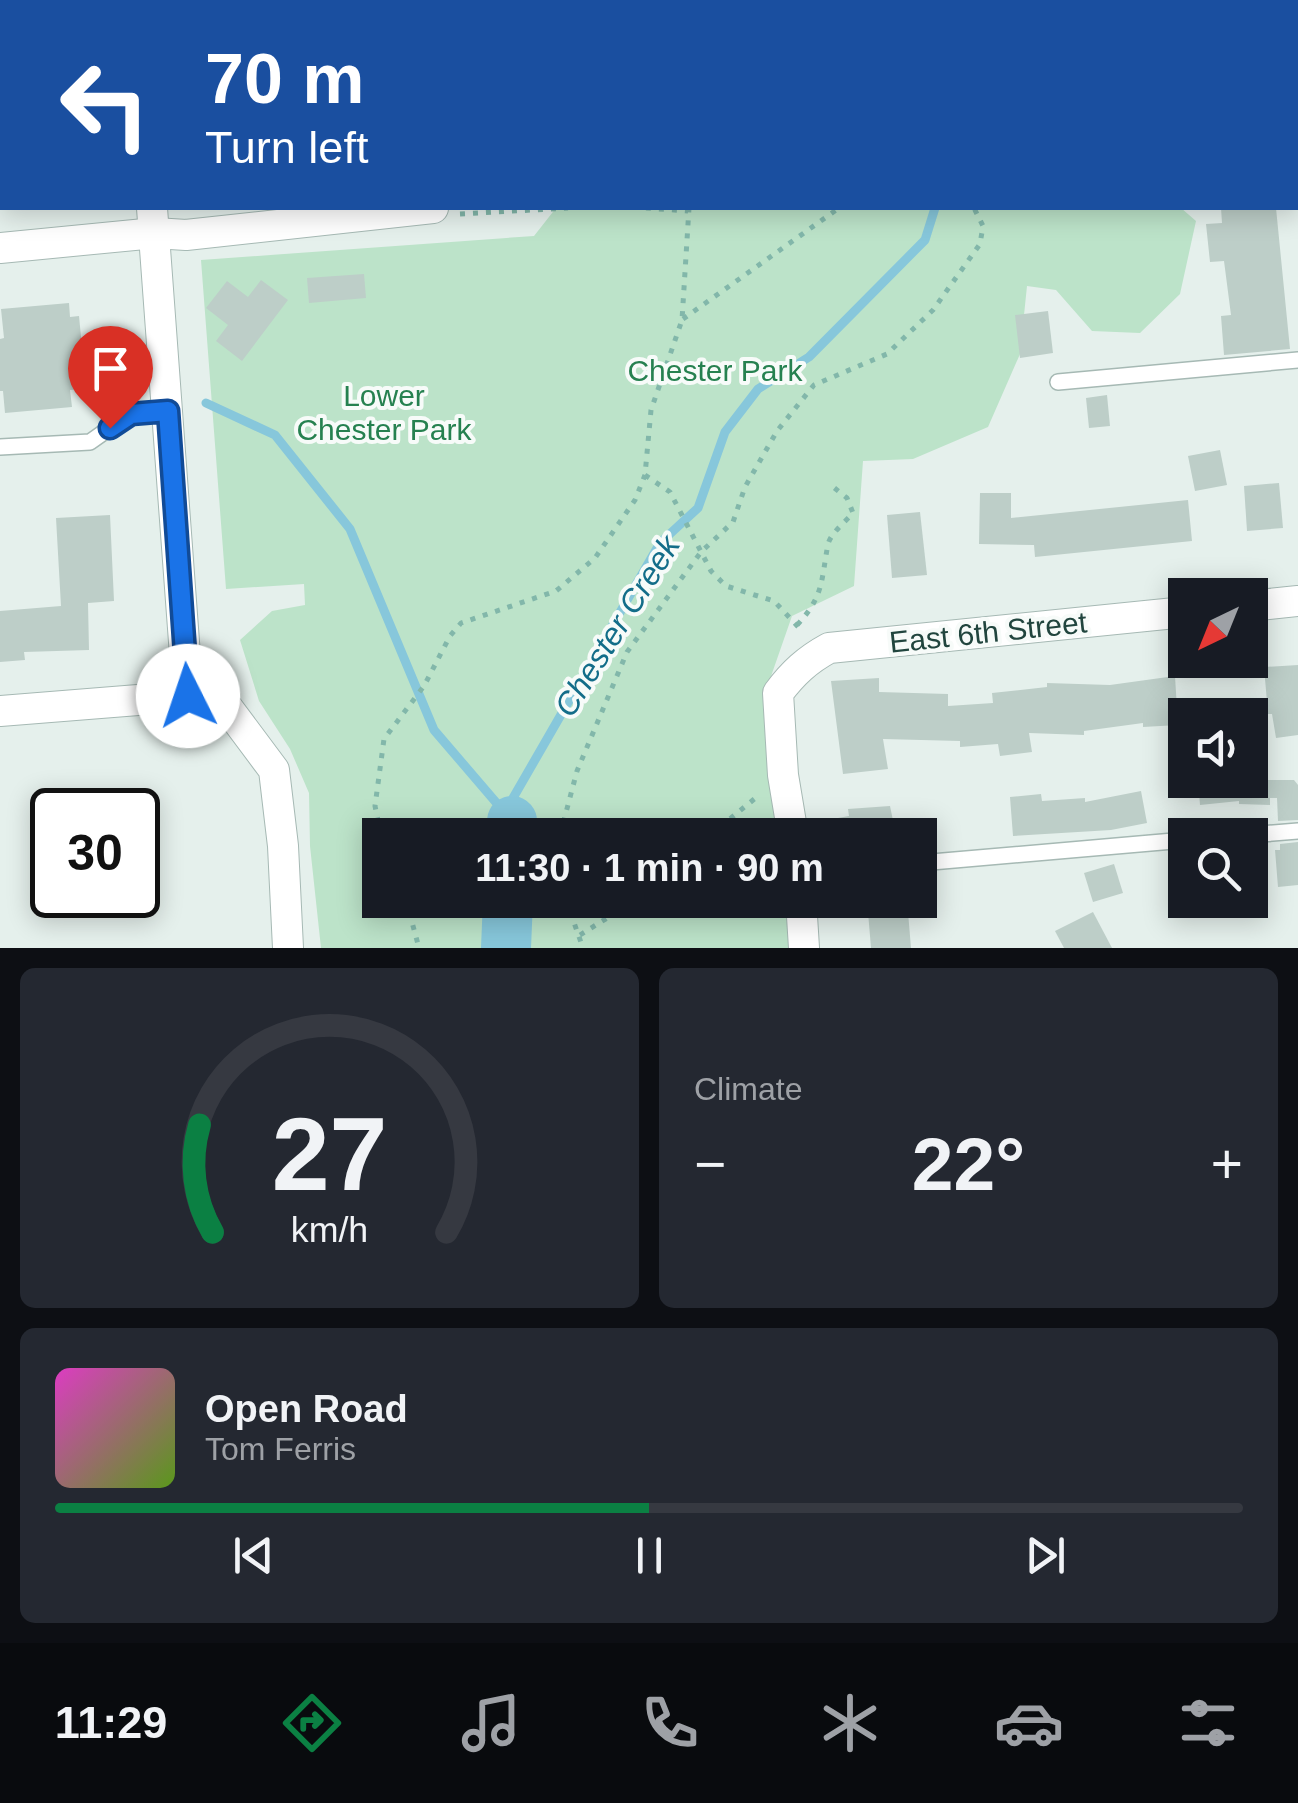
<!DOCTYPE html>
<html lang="en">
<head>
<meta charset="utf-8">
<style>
	body { margin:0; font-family:Helvetica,sans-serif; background:#242831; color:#f1f3f6; height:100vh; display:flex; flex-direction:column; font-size:38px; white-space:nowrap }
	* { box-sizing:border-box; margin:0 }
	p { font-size:32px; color:#9ea1a6 }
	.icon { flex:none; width:55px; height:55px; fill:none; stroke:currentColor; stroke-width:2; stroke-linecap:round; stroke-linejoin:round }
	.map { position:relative; height:948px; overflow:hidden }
	.drawer { display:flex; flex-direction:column; gap:20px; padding:20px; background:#0d0f14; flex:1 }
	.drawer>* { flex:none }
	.hud { position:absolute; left:0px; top:0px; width:1300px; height:210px; box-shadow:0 5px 25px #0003; background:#1a4fa0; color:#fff; overflow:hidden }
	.needle { width:65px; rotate:223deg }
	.buttons { position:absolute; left:1168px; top:578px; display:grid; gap:20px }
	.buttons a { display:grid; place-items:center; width:100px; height:100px; border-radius:0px; background:#171b24; box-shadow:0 5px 25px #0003; font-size:50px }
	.speed { position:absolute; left:30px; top:788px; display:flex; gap:20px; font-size:50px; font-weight:700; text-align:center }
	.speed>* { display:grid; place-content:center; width:130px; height:130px; border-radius:50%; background:#171b24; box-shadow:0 5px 25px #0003; line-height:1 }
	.speed .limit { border:5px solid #111; border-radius:15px; background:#fff; color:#111 }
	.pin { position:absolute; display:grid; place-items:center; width:85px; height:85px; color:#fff; margin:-102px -42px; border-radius:50% 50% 50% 0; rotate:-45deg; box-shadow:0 0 10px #0007 }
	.pin .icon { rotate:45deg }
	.me { position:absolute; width:110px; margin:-55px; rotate:356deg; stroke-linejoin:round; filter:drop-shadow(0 0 8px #0008) }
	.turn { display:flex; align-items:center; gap:35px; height:210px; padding:0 40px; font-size:45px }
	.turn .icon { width:130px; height:130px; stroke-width:2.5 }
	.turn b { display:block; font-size:70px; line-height:85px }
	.big { font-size:75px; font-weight:700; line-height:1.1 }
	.drawer .widget { flex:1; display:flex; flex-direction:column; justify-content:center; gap:15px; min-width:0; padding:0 35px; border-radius:15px; background:#242831 }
	.drawer .dial { align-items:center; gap:0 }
	.dial svg { height:260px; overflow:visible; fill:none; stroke:#363941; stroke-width:7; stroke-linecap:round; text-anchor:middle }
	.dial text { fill:#f1f3f6; stroke:none }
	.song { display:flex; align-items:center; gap:30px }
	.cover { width:120px; height:120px; border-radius:15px; background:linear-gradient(135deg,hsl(310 70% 55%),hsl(90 70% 35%)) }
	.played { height:10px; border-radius:5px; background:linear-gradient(90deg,#0b8043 50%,#363941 50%) }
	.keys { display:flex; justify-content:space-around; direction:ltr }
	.heat { display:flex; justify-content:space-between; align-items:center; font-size:55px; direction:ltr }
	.drawer .tiles { flex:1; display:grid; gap:20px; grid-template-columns:1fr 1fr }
	.widget:last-child { grid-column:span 2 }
	.trip { position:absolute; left:362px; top:818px; width:575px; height:100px; border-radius:0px; background:#171b24; box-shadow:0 5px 25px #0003; font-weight:700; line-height:100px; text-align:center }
	.tab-bar { display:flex; height:160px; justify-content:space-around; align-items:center; background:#090b0e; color:#9ea1a6 }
	.tab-bar .icon { width:70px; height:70px }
	.tab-bar .selected { color:#0b8043 }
	.tab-bar b { font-size:45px; color:#f1f3f6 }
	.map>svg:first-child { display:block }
</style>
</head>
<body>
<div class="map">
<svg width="1298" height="948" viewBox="0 0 1298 948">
	<rect width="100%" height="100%" fill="#e5f0ec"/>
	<g fill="#bce3c9">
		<rect x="649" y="0" width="406" height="2"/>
		<polygon points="556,208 1181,208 1196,221 1180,294 1140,333 1092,331 1056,290 1027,286 1020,354 988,427 913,459 863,461 854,586 792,616 769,682 781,835 380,835 380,900 785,900 789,948 321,948 310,846 309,793 290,749 259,701 240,640 272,611 305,605 304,584 226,589 201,260 534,236"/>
	</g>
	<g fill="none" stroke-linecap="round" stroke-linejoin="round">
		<g stroke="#87c7db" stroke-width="9">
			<polyline points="930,0 931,2"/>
			<polyline points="206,403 275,435 350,529 434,730 512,821"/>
			<polyline points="512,821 513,798 660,543 698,508 725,432 758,389 809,357 925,240 935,208"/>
		</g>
		<g stroke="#87c7db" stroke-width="50">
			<polyline points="511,835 512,821"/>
			<polyline points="506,948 508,900"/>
		</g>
	</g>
	<g fill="#bdcec8">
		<polygon points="1221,208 1276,208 1290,349 1224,355 1221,316 1231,315 1224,261 1210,262 1206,224 1222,223"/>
		<polygon points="364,274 366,298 309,303 307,278"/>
		<polygon points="261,280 288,300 242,361 216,341 228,325 206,308 227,281 248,297"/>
		<polygon points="69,303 70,317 79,316 86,389 70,390 72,407 5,413 3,391 0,391 0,339 4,338 1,309"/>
		<polygon points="1048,311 1053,353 1020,358 1015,315"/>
		<polygon points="1107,395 1110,426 1089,428 1086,398"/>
		<polygon points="1220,450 1227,485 1195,491 1188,456"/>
		<polygon points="1279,483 1283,528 1247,531 1244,486"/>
		<polygon points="980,493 1011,493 1011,518 1188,500 1192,541 1035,557 1034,545 979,544"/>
		<polygon points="920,512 927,575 892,578 887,515"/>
		<polygon points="110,515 114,601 88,603 89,650 24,652 25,660 0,662 0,611 61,606 56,518"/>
		<polygon points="1298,665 1298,735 1276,738 1272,714 1268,714 1264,667"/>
		<polygon points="1175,676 1178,725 1143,727 1143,723 1084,731 1084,735 1029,733 1032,752 1000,756 998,744 960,747 960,741 883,739 888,769 843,774 831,681 879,678 879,692 948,694 948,706 993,703 992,693 1047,687 1047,683 1110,685"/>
		<polygon points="1198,780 1294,780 1298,785 1298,820 1278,821 1277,798 1270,798 1270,805 1239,804 1239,801 1200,805"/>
		<polygon points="1141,791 1147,823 1111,830 1013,836 1010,797 1041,794 1042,801 1085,798 1085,802"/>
		<polygon points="890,806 896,835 811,835 810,823 849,816 848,809"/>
		<polygon points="1298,842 1298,885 1278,887 1275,850 1280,850 1280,844"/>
		<polygon points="1114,864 1123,893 1093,902 1084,873"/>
		<polygon points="867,900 907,900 911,948 871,948"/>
		<polygon points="1093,912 1112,948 1064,948 1055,931"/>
	</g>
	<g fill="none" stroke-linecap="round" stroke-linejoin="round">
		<g stroke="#a6b9b4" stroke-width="18">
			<g id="service">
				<polyline points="220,2 257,0"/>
				<polyline points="0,19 2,18"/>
				<polyline points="1058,382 1298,360"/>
				<polyline points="0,447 90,442 131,413 168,411"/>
				<polyline points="1249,835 1298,831"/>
				<polyline points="920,863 1185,840"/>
			</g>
		</g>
		<g stroke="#a6b9b4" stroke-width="32">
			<g id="minor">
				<polyline points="130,0 130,2"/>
				<polyline points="152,208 188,696 227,707 274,770 283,846 288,948"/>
				<polyline points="0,248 155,233 186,235 433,208"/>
				<polyline points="1250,606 1298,601"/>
				<polyline points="0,711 188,696"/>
				<path d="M 793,835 L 783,775 L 778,693 C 793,673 807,660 829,648 L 1185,612"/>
				<polyline points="801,900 804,948"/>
			</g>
		</g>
		<g stroke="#82b7aa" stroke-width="5" stroke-dasharray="5 8" stroke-linecap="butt">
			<polyline points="724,0 724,2"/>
			<polyline points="877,0 881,2"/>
			<polyline points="973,0 974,2"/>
			<polyline points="646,208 688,211"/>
			<polyline points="460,214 568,208"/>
			<polyline points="683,319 839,208"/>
			<polyline points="645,475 670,492 711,571 726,586 774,601 802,631"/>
			<path d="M 797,625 C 824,596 821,581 828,544 C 831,533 846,521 853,513 L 847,498 L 832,486"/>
			<polyline points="381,835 375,806 384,739 424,686 450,636 461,623 556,591 595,558 635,500 645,475 651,410 682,320 689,208"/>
			<polyline points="560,835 577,771 627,652 701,552 733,522 745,487 777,431 814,385 887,354 933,310 980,244 983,226 974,208"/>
			<polyline points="710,835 758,796"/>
			<polyline points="406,900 419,948"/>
			<polyline points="566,900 583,948"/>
			<polyline points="580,935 636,900"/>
		</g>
		<use href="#service" stroke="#fff" stroke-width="15"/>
		<use href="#minor" stroke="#fff" stroke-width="30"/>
	</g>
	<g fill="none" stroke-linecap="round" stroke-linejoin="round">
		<g stroke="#114b97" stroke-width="25">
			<polyline id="route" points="110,428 131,414 168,411 188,696"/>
		</g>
		<use href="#route" stroke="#1a73e8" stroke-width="18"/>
	</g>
	<g text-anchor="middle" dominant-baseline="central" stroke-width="8" stroke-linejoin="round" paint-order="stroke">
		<g font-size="30" fill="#268150" stroke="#f7fbf9">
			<text x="715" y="370">Chester Park</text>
			<text x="384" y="395">Lower<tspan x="384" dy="34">Chester Park</tspan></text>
		</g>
		<g font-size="30" fill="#21453e" stroke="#f7fbf9">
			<text transform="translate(988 632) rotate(-6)">East 6th Street</text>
		</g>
		<g font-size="32" font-style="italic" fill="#136d89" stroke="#f7fbf9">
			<text transform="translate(617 626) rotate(-58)">Chester Creek</text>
		</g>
	</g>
</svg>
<div class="buttons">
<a><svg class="needle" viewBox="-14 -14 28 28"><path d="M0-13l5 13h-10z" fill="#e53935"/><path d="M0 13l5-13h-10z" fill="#9ea1a6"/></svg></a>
<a><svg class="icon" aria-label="sound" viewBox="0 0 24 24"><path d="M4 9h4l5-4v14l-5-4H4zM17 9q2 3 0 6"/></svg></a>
<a><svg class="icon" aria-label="search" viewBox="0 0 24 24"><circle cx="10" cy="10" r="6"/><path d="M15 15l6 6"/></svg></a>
</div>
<div class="speed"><div class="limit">30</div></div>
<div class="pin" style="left:110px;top:428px;background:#d93025"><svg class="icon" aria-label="arrive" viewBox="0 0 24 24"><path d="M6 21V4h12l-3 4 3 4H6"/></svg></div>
<svg class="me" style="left:188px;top:696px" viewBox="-20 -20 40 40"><circle r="19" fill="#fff"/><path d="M0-13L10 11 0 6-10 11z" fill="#1a73e8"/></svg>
<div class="trip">11:30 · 1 min · 90 m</div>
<div class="hud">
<div class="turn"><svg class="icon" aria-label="left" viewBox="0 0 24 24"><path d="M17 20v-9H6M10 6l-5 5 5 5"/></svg><div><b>70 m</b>Turn left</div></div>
</div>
</div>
<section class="drawer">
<div class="tiles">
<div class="widget dial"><svg viewBox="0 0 100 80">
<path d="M14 69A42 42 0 1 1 86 69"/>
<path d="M14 69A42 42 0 0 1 10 36" stroke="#0b8043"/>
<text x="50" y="56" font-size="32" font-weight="700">27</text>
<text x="50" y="72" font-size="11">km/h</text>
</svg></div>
<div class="widget"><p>Climate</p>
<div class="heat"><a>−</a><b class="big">22°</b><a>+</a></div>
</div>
<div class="widget">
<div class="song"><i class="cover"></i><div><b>Open Road</b><p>Tom Ferris</p></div></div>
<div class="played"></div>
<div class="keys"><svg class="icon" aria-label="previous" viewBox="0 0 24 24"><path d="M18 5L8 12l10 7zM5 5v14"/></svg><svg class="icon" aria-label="pause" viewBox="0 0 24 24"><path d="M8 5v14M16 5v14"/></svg><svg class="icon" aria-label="next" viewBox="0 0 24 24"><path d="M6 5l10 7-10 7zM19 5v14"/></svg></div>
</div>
</div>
</section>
<nav class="tab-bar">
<b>11:29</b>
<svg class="icon selected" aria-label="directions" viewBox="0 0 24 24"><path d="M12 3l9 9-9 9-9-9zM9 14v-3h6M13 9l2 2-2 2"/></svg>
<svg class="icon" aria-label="music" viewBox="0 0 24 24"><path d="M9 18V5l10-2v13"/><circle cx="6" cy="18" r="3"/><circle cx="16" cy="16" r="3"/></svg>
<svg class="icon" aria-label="phone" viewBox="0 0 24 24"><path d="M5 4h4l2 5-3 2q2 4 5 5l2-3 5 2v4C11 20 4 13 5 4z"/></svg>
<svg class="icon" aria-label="climate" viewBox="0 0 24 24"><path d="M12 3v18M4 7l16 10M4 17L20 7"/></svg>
<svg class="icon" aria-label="car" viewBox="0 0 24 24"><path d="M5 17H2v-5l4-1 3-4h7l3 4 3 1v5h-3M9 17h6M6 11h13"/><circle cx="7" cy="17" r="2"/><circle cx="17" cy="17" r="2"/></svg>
<svg class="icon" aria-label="filters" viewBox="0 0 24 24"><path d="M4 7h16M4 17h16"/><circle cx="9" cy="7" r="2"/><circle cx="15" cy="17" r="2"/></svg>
</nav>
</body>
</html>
